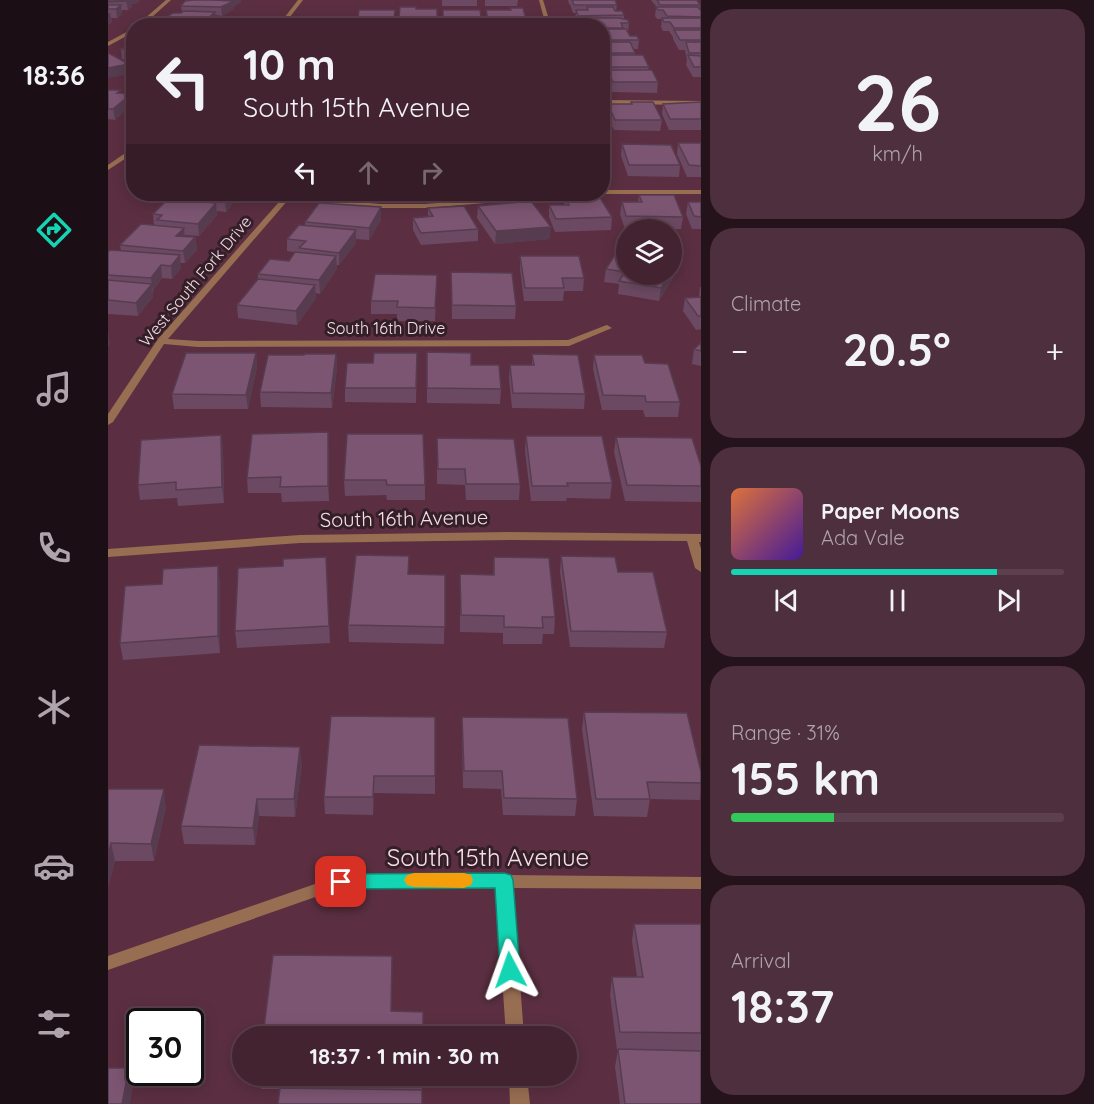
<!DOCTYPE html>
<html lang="en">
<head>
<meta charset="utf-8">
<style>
	body { margin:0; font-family:Quicksand,sans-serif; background:#4e2f3d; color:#f1f3f6; height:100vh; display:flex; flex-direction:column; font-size:22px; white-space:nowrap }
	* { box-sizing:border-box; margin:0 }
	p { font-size:20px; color:#afa4ab }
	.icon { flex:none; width:33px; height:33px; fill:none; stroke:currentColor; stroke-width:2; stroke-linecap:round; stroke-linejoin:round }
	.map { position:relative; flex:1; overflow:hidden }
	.sheet { display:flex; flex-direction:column; gap:9px; padding:9px; background:#25131b; width:393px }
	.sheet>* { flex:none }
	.banner { position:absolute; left:18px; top:18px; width:484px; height:183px; border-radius:24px; box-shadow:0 3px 15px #0003,0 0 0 2px #5c404d; background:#442331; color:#f1f3f6; overflow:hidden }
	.fabs { position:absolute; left:508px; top:219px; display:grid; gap:12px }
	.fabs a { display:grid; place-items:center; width:66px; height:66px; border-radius:50%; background:#442331; box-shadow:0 3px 15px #0003,0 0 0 2px #5c404d; font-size:30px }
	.speed { position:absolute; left:18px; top:1008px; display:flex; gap:12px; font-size:30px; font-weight:700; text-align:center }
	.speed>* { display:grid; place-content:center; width:78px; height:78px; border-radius:50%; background:#442331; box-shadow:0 3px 15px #0003,0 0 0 2px #5c404d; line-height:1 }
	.speed .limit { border:3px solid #111; border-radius:9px; background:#fff; color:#111 }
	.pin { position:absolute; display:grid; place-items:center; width:51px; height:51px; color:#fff; margin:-26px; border-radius:12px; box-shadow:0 3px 9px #0006 }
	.me { position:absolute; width:66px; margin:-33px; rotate:356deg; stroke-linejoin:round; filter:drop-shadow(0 0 4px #0008) }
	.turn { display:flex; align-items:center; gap:21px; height:126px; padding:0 18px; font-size:27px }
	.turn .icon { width:78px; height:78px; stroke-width:2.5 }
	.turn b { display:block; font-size:42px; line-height:51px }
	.lanes { display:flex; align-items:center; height:57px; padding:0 18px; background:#0003; justify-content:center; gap:30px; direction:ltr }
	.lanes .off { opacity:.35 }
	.big { font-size:45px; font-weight:800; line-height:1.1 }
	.sheet .tile { flex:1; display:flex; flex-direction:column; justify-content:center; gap:9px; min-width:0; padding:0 21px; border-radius:24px; background:#4e2f3d }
	.sheet .dial { align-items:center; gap:0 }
	.dial b { font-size:78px; line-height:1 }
	.song { display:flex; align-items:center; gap:18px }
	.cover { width:72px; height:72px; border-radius:9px; background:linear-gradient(135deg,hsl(20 70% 55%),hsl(260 70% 35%)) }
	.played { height:6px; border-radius:3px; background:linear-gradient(90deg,#14d5b3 80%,#5c404d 80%) }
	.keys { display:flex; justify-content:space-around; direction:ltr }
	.heat { display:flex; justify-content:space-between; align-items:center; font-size:33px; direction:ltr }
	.charge { height:9px; border-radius:4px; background:linear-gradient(90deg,#34c759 31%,#5c404d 0) }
	.trip { position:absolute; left:124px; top:1026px; width:345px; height:60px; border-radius:30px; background:#442331; box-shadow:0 3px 15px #0003,0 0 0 2px #5c404d; font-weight:800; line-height:60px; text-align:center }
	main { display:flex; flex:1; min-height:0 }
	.dock { display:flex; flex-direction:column; width:108px; justify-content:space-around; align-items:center; background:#1b0e14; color:#afa4ab }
	.dock .icon { width:42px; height:42px }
	.dock .selected { color:#14d5b3 }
	.dock b { font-size:27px; color:#f1f3f6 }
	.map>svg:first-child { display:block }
</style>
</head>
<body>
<main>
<nav class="dock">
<b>18:36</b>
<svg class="icon selected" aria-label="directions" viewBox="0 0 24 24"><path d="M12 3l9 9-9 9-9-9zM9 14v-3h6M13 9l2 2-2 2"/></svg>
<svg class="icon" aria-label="music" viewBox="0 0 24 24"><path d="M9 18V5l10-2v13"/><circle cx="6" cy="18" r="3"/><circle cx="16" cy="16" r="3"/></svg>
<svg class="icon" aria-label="phone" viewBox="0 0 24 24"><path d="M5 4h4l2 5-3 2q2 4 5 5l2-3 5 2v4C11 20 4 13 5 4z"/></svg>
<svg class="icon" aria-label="climate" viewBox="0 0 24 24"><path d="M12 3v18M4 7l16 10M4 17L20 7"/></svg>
<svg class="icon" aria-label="car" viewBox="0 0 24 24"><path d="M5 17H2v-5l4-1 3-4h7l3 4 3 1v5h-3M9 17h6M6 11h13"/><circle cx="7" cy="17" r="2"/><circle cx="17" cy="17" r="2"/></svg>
<svg class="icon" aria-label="filters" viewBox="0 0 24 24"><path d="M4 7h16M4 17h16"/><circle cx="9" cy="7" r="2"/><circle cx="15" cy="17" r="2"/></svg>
</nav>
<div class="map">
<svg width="593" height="1104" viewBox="0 0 593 1104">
	<rect width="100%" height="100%" fill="#5b2f41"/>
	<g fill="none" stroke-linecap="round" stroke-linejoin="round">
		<g fill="#986e52" fill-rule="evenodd">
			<polygon points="58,0 63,0 34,26 28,26"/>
			<polygon points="431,0 435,0 443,26 438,26"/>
			<polygon points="26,28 26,32 0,46 0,42"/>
			<polygon points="495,100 593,101 593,105 495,104"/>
			<polygon points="495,190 593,190 593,194 492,194 495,194"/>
			<polygon points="178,194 185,194 184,196 272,204 317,204 442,194 467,194 463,196 317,208 272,208 180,200 60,339 90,341 460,340 496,326 499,325 504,328 461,346 90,347 56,344 5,422 0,425 0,414 50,339"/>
			<polygon points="402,532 593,534 593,542 591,542 593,549 593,572 587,568 579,541 402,540 192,543 0,557 0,549 192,535"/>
			<polygon points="293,874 593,877 593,889 405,888 416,1036 398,1036 388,887 293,886 233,888 0,970 0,956 227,877 233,876"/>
			<polygon points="401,1076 419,1076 422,1104 402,1104"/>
		</g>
		<g fill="#986e52" fill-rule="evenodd">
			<polygon points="190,0 195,0 175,26 170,26"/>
			<polygon points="26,147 26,153 0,170 0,165"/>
		</g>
	</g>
	<g fill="#6b4962">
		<polygon points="0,0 32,0 29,3 24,4 24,6 20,10 14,10 14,14 9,18 3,18 4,22 0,25"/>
		<polygon points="82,0 133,0 133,2 126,6 126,9 114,16 107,15 108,21 104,24 60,20 59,17 74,12 73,6"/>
		<rect x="334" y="0" width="35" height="6"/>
		<polygon points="377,0 410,0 409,6 377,6"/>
		<polygon points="460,0 507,0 509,5 508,11 516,15 516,19 521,23 520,32 519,32 522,36 531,40 530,49 526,49 527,55 541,67 540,70 550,82 549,93 504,92 502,87 495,87 495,26 470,25 467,19 468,13 465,13 462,4 461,4"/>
		<polygon points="543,0 589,0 592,5 593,77 585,77 578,65 579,60 577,50 571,50 565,39 565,37 561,31 555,31 553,27 554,19 549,19 547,16 548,8 547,4 546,4"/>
		<polygon points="308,9 329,9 329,26 291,26 291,17"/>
		<polygon points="287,10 286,26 250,26 250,17"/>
		<polygon points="335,10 373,17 372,26 335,26"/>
		<polygon points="378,10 418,19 417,26 379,26 378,19"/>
		<polygon points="26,45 26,64 22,63 22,60 14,59 13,49"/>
		<polygon points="0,90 13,93 23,94 24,104 7,120 0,119"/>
		<polygon points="523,102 554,120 552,131 506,130 499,114 500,104 523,104"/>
		<polygon points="593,102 593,130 561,130 554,114 555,104"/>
		<polygon points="570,143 593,143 593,177 579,177 569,154"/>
		<polygon points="514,144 572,165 571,177 520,176 513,156"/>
		<polygon points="132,194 118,212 109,211 109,215 91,236 77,235 77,236 87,237 89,250 77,263 72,263 73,268 64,279 54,278 45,291 45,297 30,316 1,314 0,315 0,252 13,251 12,245 46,225 45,214 58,201 57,196"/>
		<polygon points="531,195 575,217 573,229 517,229 512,214 514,202 530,202"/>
		<polygon points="457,197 504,217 503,230 447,232 441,217 441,205 456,205"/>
		<polygon points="580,202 593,202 593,229 584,229 578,214"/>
		<polygon points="370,206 442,239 387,244 369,218"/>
		<polygon points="320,208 370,229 370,241 313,245 305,230 305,218 320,217"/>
		<polygon points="273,220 261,240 248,239 248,243 231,265 229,265 229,269 212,294 208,293 208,298 189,325 130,318 129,305 150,279 150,274 181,261 191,253 179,251 179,239 197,225 197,222"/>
		<polygon points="412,256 476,278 475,291 456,291 455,301 416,301 412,269"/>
		<polygon points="567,263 566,276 551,301 510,294 511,284 496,282 498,269"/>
		<polygon points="343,272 408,306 407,319 344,319"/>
		<polygon points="329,275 327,321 289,321 289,314 263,314 263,301"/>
		<polygon points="592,287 593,287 593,329 588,330 575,311 577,298 591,297"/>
		<polygon points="593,343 593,366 584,364 586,349"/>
		<polygon points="319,352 363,365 393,389 392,404 319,403"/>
		<polygon points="148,353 149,367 140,409 66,409 64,394"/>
		<polygon points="309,353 308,403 237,402 237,388 265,363"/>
		<polygon points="228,354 229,368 224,408 153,407 152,392 196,355"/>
		<polygon points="424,354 477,394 476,409 404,408 401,379 402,365 424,365"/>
		<polygon points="486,355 537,363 572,402 570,417 537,417 535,410 494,410 485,369"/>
		<polygon points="239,434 317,485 317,500 279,500 278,495 237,496 236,480"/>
		<polygon points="113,435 115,450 116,503 70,506 69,498 32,500 30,485"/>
		<polygon points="418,436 504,483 502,499 459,498 458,501 423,501 417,451"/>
		<polygon points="508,437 593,466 593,502 517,501 506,452"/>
		<polygon points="329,438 412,484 411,500 358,500 357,485 329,484"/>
		<polygon points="221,447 221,501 174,502 173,493 140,493 139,478"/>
		<polygon points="453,556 510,572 559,632 556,648 462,647 452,572"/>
		<polygon points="218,557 222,643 129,648 127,631 175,566"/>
		<polygon points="386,557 447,617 446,634 435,634 434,644 395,644 395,633 352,632 352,574 385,575"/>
		<polygon points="301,574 337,575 336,644 241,642 240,625"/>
		<polygon points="112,582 112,653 15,660 12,643"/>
		<polygon points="476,712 593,772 592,800 542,799 539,817 486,816 474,729"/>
		<polygon points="327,717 327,794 266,793 265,815 217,814 216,797"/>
		<polygon points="354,717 469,799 467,816 395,815 393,789 355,788 354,734"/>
		<polygon points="194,764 187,817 151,816 147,845 76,844 73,826"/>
		<polygon points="0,789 58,807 46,861 7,861 0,887"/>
		<polygon points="526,924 593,924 593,1104 512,1104 507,1067 510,1050 509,1050 502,995 504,977 529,977 524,941"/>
		<polygon points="151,1076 314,1076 314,1104 172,1089 153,1089"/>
	</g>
	<g fill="#573c50">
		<polygon points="18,0 32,0 29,3 24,4 24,6 20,10"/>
		<polygon points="121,0 133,0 133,2 126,6 126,9 114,16 113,7 122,3"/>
		<polygon points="13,5 14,14 9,18 8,9"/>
		<polygon points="107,12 108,21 104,24 104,26 94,26 99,23 99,19"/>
		<polygon points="0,13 2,13 4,22 0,25"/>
		<polygon points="21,64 23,74 0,78 0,68"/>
		<polygon points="23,94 24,104 7,120 5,109"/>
		<polygon points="122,194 132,194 118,212 117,200"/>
		<polygon points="108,203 109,215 91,236 90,224"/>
		<polygon points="273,207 273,220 261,240 261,228"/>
		<polygon points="443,227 442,239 387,244 388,231"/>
		<polygon points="76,228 77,240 68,236"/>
		<polygon points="248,230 248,243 231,265 231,253"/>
		<polygon points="87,237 89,250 77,263 75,251"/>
		<polygon points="72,255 73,268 64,279 63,266"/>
		<polygon points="228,256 229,269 212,294 211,280"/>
		<polygon points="567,263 566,276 551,301 553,288 561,274 564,274 564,269"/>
		<polygon points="53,265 54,278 45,291 43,278"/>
		<polygon points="44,284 45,297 30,316 28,303"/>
		<polygon points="207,285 208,298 189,325 188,311"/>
		<polygon points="0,330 2,344 0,347"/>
		<polygon points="148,353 149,367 140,409 138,395"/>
		<polygon points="228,354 229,368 224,408 223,393"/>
		<polygon points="220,432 221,447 221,501 220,486"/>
		<polygon points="113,435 115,450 116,503 114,487"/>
		<polygon points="110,566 112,582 112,653 110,636"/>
		<polygon points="192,747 194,764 187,817 186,799"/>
		<polygon points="266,776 266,793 265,815 265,797"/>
		<polygon points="56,789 58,807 46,861 43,844"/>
		<polygon points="149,799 151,816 147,845 145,828"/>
		<polygon points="3,843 7,861 0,887 0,856"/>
		<polygon points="21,1068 25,1086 22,1104 14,1104"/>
	</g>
	<g fill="#7c5572" stroke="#573c50" stroke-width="1.5">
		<polygon points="0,0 20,0 19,1 0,2"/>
		<polygon points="85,0 104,0 126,1 113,7 73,6 77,1"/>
		<polygon points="464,0 507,0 509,5 466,5"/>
		<polygon points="549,0 589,0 592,5 552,5"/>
		<polygon points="0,5 13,5 8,9 0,9"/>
		<polygon points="292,7 308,7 308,9 329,9 329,20 291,17"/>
		<polygon points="479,7 505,7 507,11 514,11 516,15 470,16 468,10 480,10"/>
		<polygon points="548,7 590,7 593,11 593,17 559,16 555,10 550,10"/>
		<polygon points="402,8 415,8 418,19 380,20 378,10 403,10"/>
		<polygon points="251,10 287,10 286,20 262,20 262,17 250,17"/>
		<polygon points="335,10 372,10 373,17 360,17 361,20 335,20"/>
		<polygon points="76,11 107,12 99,19 59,17 65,13 73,13"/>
		<polygon points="471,18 511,18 520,20 521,23 513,23 515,28 495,28 495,26 487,26 487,24 473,24"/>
		<polygon points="554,18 593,18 593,28 566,28 562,22 556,22"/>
		<polygon points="66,19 104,20 94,26 49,26 54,21"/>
		<polygon points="495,29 518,29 522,36 529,36 531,40 495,40"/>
		<polygon points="566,30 593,30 593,40 572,40"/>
		<polygon points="495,42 522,42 527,53 495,53 495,46 496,46"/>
		<polygon points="578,42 593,42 593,53 581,53"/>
		<polygon points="22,45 26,45 26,51 13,49"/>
		<polygon points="0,53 21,64 0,68"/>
		<polygon points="497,55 535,55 541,67 495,67 495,59 498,59"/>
		<polygon points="580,55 593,56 593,67 586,67"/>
		<polygon points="495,70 544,70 550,82 505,82 503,77 495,77"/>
		<polygon points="0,90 13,90 9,93 23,94 5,109 0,109"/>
		<polygon points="523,102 545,102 554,120 507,120 500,104 524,104"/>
		<polygon points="593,102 593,119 562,119 555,104"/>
		<polygon points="570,143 593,143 593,166 581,165"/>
		<polygon points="514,144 563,145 572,165 521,165"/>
		<polygon points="59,194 122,194 117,200 57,196"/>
		<polygon points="531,195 566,195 575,217 518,216 514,202 534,202"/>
		<polygon points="491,196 504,217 448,219 441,205 461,205 457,197"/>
		<polygon points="60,199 108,203 90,224 49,220 54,215 45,214"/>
		<polygon points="423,201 443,227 388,231 370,206"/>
		<polygon points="580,202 593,202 593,217 586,216"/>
		<polygon points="211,203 273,207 261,228 197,222"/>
		<polygon points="356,206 370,229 313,233 305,218 325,216 320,208"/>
		<polygon points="33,224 76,228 68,236 87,237 75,251 12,245"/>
		<polygon points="191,225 248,230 231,253 191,248 198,241 179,239"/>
		<polygon points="2,250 72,255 63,266 53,265 43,278 0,275 0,252"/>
		<polygon points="187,252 228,256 211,280 150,274 162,259 181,261"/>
		<polygon points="508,253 519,255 519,274 561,274 553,288 511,281 517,272 498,269"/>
		<polygon points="412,256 471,256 476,278 454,278 456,288 417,288"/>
		<polygon points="343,272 404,273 408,306 344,305"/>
		<polygon points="267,274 329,275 327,308 289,307 290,301 263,301"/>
		<polygon points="150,279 207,285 188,311 129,305"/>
		<polygon points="0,280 44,284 28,303 0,300"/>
		<polygon points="593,297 593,316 590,316 577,298"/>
		<polygon points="593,343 593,351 586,349"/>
		<polygon points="319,352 363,353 363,365 391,365 393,389 319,388"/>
		<polygon points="78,353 148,353 138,395 64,394"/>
		<polygon points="266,353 309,353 308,388 237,388 239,363 265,363"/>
		<polygon points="196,354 228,354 223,393 152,392 160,355 196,355"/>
		<polygon points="424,354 470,355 477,394 405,393 402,365 426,365"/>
		<polygon points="486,355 534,355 537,363 560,364 572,402 538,402 537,396 495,395"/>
		<polygon points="220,432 220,486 172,487 173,477 139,478 144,434"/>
		<polygon points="239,434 315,434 317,485 279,485 278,480 236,480"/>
		<polygon points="113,435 114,487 68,490 68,482 30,485 33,440"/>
		<polygon points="418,436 494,436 504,483 459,483 460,486 424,486"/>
		<polygon points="508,437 584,438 593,466 593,486 519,485"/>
		<polygon points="329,438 406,439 412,484 358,484 357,469 330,469"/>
		<polygon points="248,555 301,556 300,574 337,575 337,627 240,625"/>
		<polygon points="453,556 507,557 510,572 545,572 559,632 463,631"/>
		<polygon points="218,557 221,626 127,631 130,568 175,566 175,559"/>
		<polygon points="386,557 441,558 447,617 434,617 435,628 396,627 396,616 353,615 352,574 386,575"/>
		<polygon points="110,566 110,636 12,643 17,586 54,584 55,569"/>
		<polygon points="476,712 579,713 593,772 593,783 539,782 542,799 488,799"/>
		<polygon points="223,716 327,717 327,776 266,776 265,797 216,797"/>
		<polygon points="354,717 460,718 469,799 396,798 394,771 356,771"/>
		<polygon points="91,745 192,747 186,799 149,799 145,828 73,826"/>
		<polygon points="0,789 56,789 43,844 3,843 0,856"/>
		<polygon points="526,924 593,924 593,1033 512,1032 504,977 535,977"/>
		<polygon points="165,955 284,956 283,1011 315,1012 315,1036 155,1036"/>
		<polygon points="510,1049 593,1051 593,1104 517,1104"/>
		<polygon points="0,1068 21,1068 14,1104 0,1104"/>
		<polygon points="172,1088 314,1090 314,1104 170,1104"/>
	</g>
	<polygon fill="#14d5b3" stroke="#0d8a74" stroke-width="1.5" points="396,873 403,875 405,880 412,970 409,976 402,978 395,976 392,970 387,888 233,889 227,887 224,882 227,876 233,874"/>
	<polygon fill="#f59e0b" points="306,873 356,873 363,875 365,880 363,885 356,888 306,887 299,885 296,880 299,875"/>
	<g text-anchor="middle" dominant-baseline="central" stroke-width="6" stroke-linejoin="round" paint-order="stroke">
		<g font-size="16" fill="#f9dde6" stroke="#331f27">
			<text transform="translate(87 281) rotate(-50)">West South Fork Drive</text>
			<text x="278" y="328">South 16th Drive</text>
		</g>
		<g font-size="20" fill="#f9dde6" stroke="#331f27">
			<text transform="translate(296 518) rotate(-1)">South 16th Avenue</text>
		</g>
		<g font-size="24" fill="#f9dde6" stroke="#331f27">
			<text x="380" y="857">South 15th Avenue</text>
		</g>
	</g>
</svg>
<div class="fabs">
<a><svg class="icon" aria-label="layers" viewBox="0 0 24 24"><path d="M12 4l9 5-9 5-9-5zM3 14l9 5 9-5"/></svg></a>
</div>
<div class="speed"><div class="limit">30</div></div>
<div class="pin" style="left:233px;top:882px;background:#d93025"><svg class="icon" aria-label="arrive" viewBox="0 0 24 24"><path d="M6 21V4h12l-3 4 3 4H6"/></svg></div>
<svg class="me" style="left:402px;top:970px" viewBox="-20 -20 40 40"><path d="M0-17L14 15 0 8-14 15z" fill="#14d5b3" stroke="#fff" stroke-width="4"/></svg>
<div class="trip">18:37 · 1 min · 30 m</div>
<div class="banner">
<div class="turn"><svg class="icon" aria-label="left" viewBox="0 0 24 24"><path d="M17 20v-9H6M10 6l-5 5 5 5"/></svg><div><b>10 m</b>South 15th Avenue</div></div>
<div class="lanes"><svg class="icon" aria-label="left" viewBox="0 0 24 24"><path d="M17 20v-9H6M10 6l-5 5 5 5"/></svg><svg class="icon off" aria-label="ahead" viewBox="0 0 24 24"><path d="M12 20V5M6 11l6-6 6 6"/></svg><svg class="icon off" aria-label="right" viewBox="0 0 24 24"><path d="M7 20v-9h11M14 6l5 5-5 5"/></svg></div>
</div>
</div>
<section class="sheet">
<div class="tile dial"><b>26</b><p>km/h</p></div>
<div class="tile"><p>Climate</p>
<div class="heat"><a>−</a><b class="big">20.5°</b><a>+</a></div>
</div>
<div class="tile">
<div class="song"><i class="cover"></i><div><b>Paper Moons</b><p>Ada Vale</p></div></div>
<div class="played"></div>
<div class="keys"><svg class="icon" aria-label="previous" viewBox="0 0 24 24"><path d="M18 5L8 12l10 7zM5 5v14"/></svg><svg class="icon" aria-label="pause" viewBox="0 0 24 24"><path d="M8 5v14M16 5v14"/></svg><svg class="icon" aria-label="next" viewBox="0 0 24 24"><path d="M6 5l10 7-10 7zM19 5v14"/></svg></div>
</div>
<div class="tile"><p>Range · 31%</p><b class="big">155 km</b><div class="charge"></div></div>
<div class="tile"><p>Arrival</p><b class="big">18:37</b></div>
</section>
</main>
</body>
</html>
